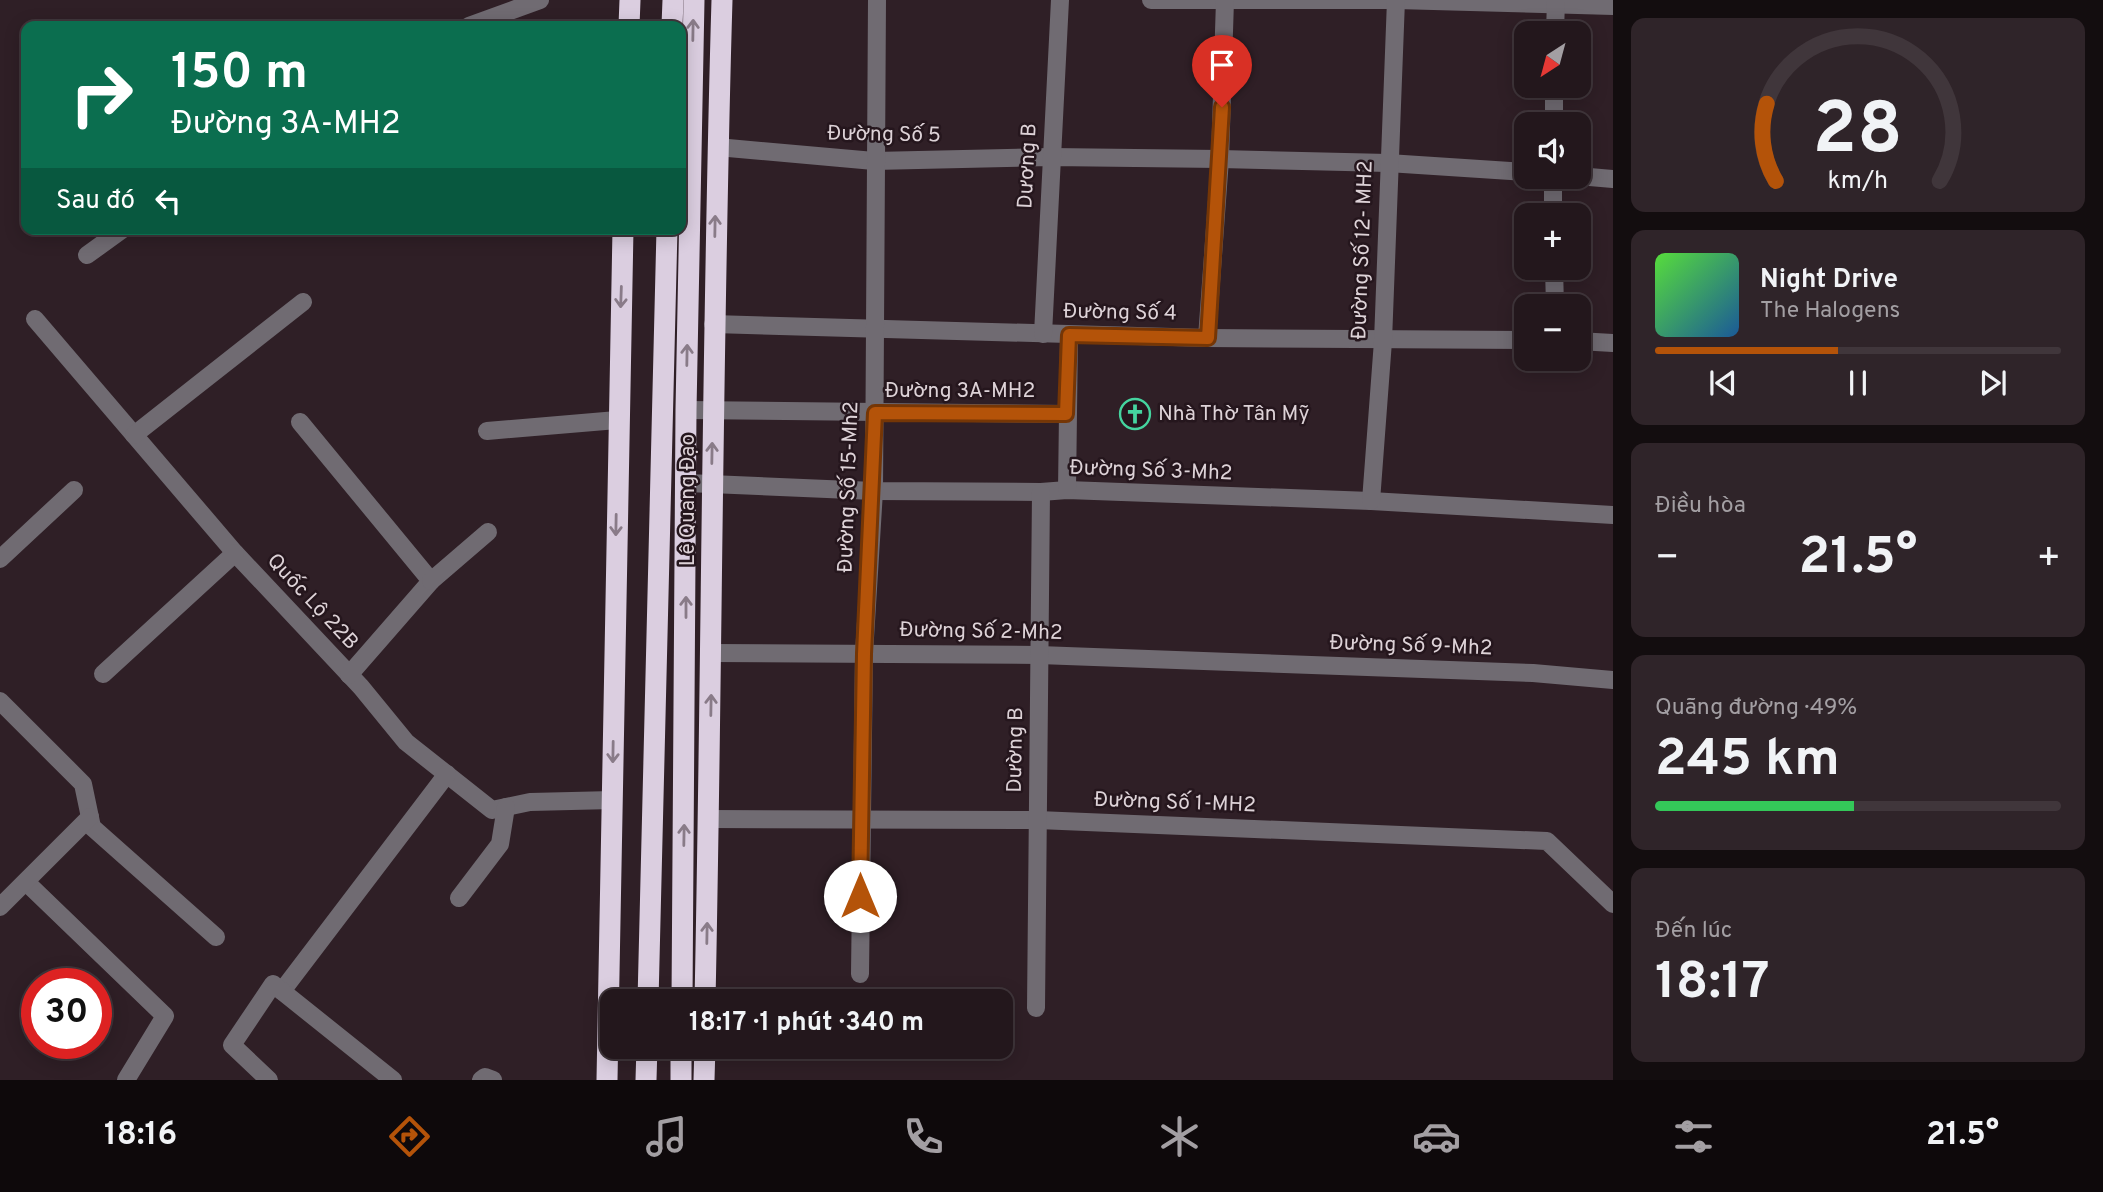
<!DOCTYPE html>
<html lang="vi">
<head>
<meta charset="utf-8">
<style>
	body { margin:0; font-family:Overpass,sans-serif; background:#2f2429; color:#f1f3f6; height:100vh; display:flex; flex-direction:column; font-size:26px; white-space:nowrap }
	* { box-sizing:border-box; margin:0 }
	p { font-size:23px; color:#a39fa3 }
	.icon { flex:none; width:38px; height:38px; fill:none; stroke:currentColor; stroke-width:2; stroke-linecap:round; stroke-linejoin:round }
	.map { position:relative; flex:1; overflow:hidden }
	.side { display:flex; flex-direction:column; gap:18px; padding:18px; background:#130d0f; width:490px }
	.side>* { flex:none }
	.guide { position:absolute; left:21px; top:21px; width:665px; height:214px; border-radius:14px; box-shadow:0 4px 18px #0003,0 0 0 2px #40363b; background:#0b6e4f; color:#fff; overflow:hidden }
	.needle { width:46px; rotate:216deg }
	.tools { position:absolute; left:1514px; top:21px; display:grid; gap:14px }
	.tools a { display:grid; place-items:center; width:77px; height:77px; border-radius:14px; background:#23171c; box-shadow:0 4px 18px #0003,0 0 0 2px #40363b; font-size:35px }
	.speed { position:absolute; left:21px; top:968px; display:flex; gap:14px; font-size:35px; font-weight:700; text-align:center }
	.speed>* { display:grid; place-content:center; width:91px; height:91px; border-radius:50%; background:#23171c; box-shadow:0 4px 18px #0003,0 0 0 2px #40363b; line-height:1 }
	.speed .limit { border:10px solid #d22; background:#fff; color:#111 }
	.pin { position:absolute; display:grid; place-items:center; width:60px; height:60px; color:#fff; margin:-72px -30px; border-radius:50% 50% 50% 0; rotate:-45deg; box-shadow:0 0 7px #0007 }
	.pin .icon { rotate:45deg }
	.me { position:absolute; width:77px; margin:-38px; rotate:0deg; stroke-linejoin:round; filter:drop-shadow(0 0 5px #0008) }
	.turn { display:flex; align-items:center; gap:24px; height:147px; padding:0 35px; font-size:32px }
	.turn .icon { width:91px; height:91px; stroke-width:2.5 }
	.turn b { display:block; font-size:49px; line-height:60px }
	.then { display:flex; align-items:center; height:66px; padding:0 35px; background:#0003; gap:14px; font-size:26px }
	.big { font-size:52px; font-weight:700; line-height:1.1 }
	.side .widget { flex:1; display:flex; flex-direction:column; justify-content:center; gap:10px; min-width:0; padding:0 24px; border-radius:14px; background:#2f2429 }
	.side .dial { align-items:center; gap:0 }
	.dial svg { height:182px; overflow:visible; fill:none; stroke:#40363b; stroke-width:7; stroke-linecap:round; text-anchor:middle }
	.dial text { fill:#f1f3f6; stroke:none }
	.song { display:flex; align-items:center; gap:21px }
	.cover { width:84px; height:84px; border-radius:10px; background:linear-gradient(135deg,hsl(110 70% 55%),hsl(210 70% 35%)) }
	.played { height:7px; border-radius:4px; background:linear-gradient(90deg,#b45309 45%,#40363b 45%) }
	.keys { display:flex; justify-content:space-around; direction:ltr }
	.heat { display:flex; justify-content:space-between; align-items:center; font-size:38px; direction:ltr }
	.charge { height:10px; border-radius:5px; background:linear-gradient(90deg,#34c759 49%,#40363b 0) }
	.trip { position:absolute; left:600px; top:989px; width:413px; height:70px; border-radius:14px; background:#23171c; box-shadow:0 4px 18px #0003,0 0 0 2px #40363b; font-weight:700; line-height:70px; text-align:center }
	.menu { display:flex; height:112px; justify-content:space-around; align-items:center; background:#0e090b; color:#a39fa3 }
	.menu .icon { width:49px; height:49px }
	.menu .active { color:#b45309 }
	.menu b { font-size:32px; color:#f1f3f6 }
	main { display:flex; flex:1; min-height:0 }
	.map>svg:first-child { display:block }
</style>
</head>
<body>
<main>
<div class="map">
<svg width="1613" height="1080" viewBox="0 0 1613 1080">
	<rect width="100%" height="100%" fill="#2f1f26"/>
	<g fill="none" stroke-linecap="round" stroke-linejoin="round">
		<g stroke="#706b72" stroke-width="18">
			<polyline points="1151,0 1396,0 1613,6"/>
			<polyline points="469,26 540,0"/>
			<polyline points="1555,33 1556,0"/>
			<polyline points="1554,124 1554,86"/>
			<polyline points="717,147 874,161 1051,157 1220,159 1388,163 1526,172"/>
			<polyline points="1578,176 1613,179"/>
			<polyline points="1553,177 1553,215"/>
			<polyline points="87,255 123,229"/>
			<polyline points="1554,268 1555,306"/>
			<polyline points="35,319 235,553 361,687 406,742 492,810 530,802 613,800"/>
			<polyline points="713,324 1207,338 1526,340"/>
			<polyline points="1043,334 1060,0"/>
			<polyline points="1207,338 1220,159 1225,0"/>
			<polyline points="1578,341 1613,343"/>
			<polyline points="686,410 1066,414"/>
			<polyline points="300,422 431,581 349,675"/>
			<polyline points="487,431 617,420"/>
			<polyline points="134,435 303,302"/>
			<polyline points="687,483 874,491 1041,492 1067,490 1371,501 1613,515"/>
			<polyline points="1067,490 1069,335"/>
			<polyline points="1371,501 1383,341 1396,0"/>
			<polyline points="0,559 74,490"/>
			<polyline points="431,581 488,532"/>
			<polyline points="712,653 1039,655 1533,673 1613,680"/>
			<polyline points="103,674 235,553"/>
			<polyline points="0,701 83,784 92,827 216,937"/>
			<polyline points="709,819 1038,820 1547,841 1613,904"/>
			<polyline points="26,882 165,1016 126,1080"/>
			<polyline points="459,898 500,844 506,807"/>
			<polyline points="0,907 90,817"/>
			<polyline points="860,974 864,654 874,491 877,0"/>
			<polyline points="282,991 447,774"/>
			<polyline points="1036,1008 1041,492"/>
			<polyline points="269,1080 232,1045 273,984 393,1080"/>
			<polyline points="481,1080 485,1077 493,1080"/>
		</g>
		<g stroke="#dbcee0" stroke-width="21">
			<polyline points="629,26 630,0"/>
			<polyline points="672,26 673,0"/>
			<polyline points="648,1001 667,229"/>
			<polyline points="682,1001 686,410 694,0"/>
			<path d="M 705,1001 C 712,667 712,334 722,0"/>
			<polyline points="607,1080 623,229"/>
			<polyline points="646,1080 647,1046"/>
			<polyline points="681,1080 681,1046"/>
			<polyline points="704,1080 705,1046"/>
		</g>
	</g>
	<defs><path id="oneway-shaft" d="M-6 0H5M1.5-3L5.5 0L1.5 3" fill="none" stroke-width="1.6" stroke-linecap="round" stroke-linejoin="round" transform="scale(1.75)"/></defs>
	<g stroke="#897b88">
		<use href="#oneway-shaft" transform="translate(693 30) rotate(-89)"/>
		<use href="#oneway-shaft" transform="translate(715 226) rotate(-89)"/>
		<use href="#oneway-shaft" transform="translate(621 297) rotate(92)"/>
		<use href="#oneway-shaft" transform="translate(687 355) rotate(-89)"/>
		<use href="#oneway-shaft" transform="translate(712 453) rotate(-89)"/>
		<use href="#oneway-shaft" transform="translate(616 525) rotate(91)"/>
		<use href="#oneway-shaft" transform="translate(686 607) rotate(-90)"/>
		<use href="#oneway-shaft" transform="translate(711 705) rotate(-89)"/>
		<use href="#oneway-shaft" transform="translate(613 752) rotate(91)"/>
		<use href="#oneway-shaft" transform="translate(684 835) rotate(-89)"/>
		<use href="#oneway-shaft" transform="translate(707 933) rotate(-89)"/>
	</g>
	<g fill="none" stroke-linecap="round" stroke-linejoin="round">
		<g stroke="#753606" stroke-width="18">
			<polyline id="route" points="860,896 864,654 875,413 1066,414 1069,335 1208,338 1222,107"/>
		</g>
		<use href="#route" stroke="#b45309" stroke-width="12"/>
	</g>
	<defs>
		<g id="church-ring" transform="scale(1.575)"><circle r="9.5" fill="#25161d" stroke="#45d49f" stroke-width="1.5"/><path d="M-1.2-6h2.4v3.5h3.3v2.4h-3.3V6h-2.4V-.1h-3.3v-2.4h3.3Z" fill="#45d49f"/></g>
	</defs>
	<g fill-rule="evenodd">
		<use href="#church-ring" x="1135" y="414"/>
	</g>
	<g text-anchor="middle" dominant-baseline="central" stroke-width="5" stroke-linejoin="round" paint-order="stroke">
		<g font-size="21" fill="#ddd2d7" stroke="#25161d">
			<text transform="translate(884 135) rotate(1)">Đường Số 5</text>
			<text transform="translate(1028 166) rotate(-87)">Dương B</text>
			<text transform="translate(1363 250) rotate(-88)">Đường Số 12- MH2</text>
			<text transform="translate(1120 313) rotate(1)">Đường Số 4</text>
			<text x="960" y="391">Đường 3A-MH2</text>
			<text transform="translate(1151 471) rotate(2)">Đường Số 3-Mh2</text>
			<text transform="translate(849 487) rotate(-88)">Đường Số 15-Mh2</text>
			<text transform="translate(688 500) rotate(-90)">Lê Quang Đạo</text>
			<text transform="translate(312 602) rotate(47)">Quốc Lộ 22B</text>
			<text transform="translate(981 632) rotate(1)">Đường Số 2-Mh2</text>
			<text transform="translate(1411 646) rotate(2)">Đường Số 9-Mh2</text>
			<text transform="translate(1016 750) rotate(-89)">Dường B</text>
			<text transform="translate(1175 803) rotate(2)">Đường Số 1-MH2</text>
		</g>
		<g font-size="21" fill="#ddd2d7" stroke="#25161d" text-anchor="start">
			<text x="1158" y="414">Nhà Thờ Tân Mỹ</text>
		</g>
	</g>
</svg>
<div class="tools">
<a><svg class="needle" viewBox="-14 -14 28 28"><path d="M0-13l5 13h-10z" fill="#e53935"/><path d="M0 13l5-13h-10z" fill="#a39fa3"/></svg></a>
<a><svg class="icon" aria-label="sound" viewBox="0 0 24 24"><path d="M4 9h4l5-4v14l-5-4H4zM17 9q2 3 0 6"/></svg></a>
<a>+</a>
<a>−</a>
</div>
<div class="speed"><div class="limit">30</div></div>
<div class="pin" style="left:1222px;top:107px;background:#d93025"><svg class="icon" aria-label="arrive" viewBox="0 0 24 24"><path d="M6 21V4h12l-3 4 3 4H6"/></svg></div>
<svg class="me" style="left:860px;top:896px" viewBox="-20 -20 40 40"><circle r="19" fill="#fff"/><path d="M0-13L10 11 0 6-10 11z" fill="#b45309"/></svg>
<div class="trip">18:17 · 1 phút · 340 m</div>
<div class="guide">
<div class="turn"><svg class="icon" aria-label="right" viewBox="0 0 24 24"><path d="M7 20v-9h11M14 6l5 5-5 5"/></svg><div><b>150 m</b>Đường 3A-MH2</div></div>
<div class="then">Sau đó<svg class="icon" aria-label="left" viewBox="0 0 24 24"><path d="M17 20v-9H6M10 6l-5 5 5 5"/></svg></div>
</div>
</div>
<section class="side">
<div class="widget dial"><svg viewBox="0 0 100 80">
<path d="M14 69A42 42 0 1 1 86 69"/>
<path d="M14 69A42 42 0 0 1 10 35" stroke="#b45309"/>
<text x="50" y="56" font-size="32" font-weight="700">28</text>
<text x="50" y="72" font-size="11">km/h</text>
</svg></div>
<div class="widget">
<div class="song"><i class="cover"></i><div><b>Night Drive</b><p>The Halogens</p></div></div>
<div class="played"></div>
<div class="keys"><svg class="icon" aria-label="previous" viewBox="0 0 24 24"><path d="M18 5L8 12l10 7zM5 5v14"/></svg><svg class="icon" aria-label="pause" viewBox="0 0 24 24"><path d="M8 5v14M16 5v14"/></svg><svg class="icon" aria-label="next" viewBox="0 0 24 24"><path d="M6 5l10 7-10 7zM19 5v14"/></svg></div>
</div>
<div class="widget"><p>Điều hòa</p>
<div class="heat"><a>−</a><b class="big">21.5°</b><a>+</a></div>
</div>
<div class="widget"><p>Quãng đường · 49%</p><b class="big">245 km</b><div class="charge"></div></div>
<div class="widget"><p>Đến lúc</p><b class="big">18:17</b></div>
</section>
</main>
<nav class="menu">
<b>18:16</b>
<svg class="icon active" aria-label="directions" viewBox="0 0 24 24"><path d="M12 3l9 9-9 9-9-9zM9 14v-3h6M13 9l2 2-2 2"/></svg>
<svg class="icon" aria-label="music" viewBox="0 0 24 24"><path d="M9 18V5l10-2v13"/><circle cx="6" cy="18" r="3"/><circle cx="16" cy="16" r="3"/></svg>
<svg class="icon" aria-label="phone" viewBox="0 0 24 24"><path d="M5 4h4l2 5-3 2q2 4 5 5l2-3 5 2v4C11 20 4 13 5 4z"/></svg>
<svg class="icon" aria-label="climate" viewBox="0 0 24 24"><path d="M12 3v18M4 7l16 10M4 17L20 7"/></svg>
<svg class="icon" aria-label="car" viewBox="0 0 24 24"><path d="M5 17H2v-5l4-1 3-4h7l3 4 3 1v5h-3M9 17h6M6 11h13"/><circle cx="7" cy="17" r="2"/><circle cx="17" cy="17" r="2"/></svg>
<svg class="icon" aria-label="filters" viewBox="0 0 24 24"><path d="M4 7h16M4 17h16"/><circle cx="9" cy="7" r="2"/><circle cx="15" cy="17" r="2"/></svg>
<b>21.5°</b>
</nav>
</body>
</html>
